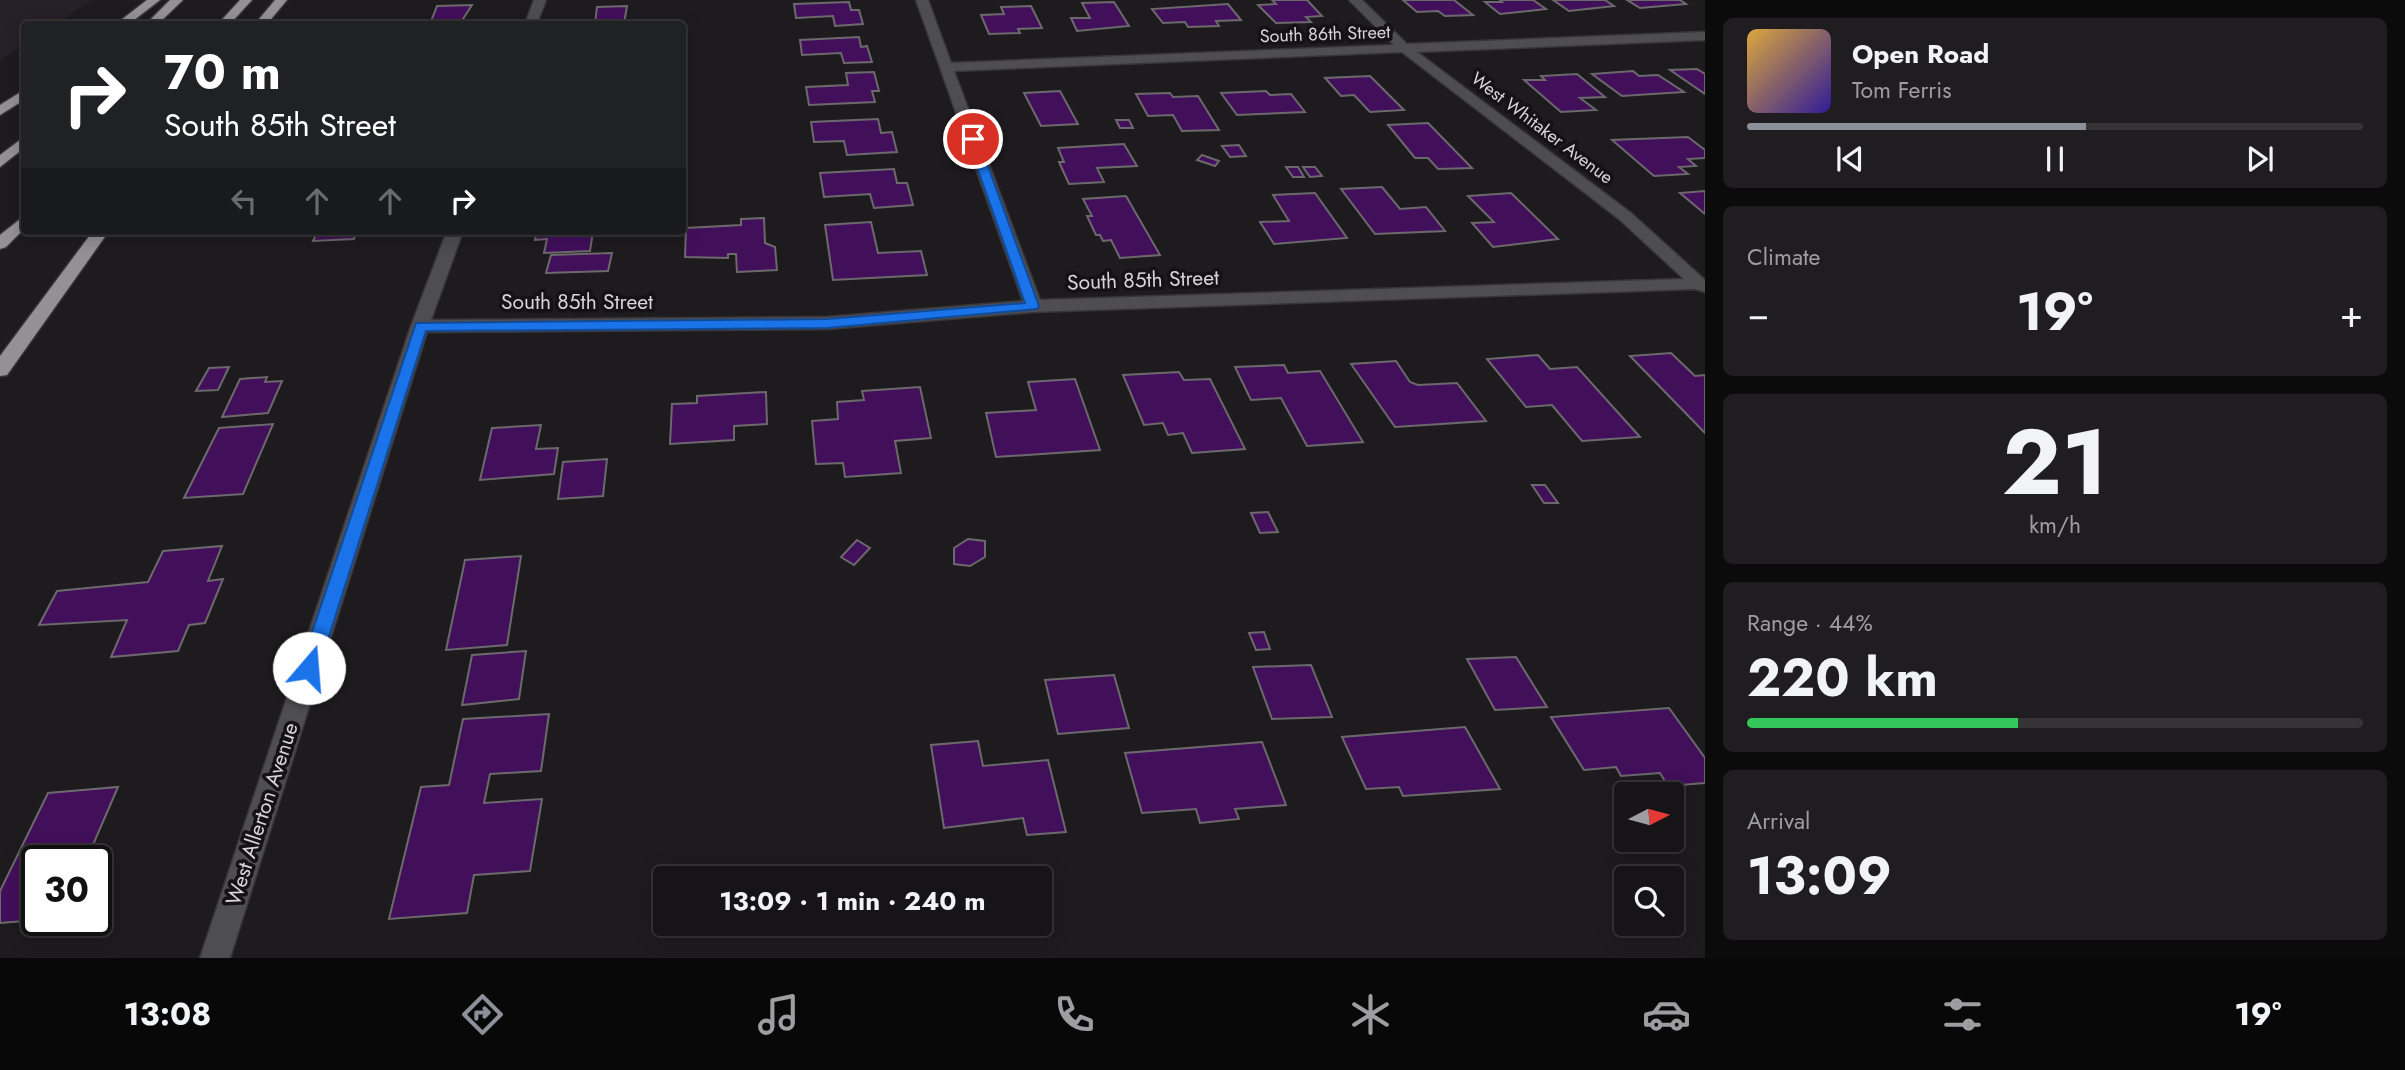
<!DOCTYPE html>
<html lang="en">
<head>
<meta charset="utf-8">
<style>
	body { margin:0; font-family:Jost,sans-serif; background:#1f1d1f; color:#f1f3f6; height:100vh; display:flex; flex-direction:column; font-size:26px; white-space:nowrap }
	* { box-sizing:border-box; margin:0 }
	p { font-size:23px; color:#9e9ea1 }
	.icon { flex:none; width:38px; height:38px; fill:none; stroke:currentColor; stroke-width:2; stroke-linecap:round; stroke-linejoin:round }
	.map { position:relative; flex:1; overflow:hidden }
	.panel { display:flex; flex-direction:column; gap:18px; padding:18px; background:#0c0b0c; width:700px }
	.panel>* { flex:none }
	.banner { position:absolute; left:21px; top:21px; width:665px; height:214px; border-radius:7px; box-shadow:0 4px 18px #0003,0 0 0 2px #353335; background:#202124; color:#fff; overflow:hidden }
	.needle { width:46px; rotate:84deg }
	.fabs { position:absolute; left:1614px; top:782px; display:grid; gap:14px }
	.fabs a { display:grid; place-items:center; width:70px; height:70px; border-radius:7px; background:#161416; box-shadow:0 4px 18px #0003,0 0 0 2px #353335; font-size:35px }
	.speed { position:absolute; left:21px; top:845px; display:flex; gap:14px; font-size:35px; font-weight:700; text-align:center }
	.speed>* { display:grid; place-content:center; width:91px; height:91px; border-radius:50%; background:#161416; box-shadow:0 4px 18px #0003,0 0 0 2px #353335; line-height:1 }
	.speed .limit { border:4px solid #111; border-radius:10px; background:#fff; color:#111 }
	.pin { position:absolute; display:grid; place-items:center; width:60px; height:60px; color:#fff; margin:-30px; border:4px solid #fff; border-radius:50%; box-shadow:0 2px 7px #0007 }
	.me { position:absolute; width:77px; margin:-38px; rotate:18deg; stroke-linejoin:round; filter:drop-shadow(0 0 5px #0008) }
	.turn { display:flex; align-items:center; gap:24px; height:147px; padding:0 28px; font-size:32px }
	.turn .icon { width:91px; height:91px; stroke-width:2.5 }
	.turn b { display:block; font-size:49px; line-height:60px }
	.lanes { display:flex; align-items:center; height:66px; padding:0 28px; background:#0003; justify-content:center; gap:35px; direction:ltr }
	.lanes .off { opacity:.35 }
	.big { font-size:52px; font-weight:700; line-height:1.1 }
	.panel .widget { flex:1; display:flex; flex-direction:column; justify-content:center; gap:10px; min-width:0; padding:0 24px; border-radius:10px; background:#1f1d1f }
	.panel .dial { align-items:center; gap:0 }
	.dial b { font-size:91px; line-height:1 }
	.song { display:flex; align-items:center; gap:21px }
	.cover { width:84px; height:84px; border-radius:10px; background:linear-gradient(135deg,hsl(40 70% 55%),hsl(250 70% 35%)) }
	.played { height:7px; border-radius:4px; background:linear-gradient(90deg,#8c9099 55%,#353335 55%) }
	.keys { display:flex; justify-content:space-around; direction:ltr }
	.heat { display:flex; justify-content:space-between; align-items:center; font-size:38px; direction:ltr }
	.charge { height:10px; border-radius:5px; background:linear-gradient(90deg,#34c759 44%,#353335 0) }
	.trip { position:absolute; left:653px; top:866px; width:399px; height:70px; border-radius:7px; background:#161416; box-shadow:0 4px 18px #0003,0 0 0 2px #353335; font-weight:700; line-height:70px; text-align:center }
	.menu { display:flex; height:112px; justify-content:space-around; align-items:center; background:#090809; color:#9e9ea1 }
	.menu .icon { width:49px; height:49px }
	.menu .active { color:#8c9099 }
	.menu b { font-size:32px; color:#f1f3f6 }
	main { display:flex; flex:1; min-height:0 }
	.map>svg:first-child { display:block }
</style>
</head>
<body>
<main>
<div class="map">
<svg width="1705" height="958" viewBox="0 0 1705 958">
	<rect width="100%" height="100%" fill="#1d1b1e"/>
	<polygon fill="#262129" points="0,0 92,0 56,24 24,24 24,45 0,60"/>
	<g fill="#420f5b" stroke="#6c696d" stroke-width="2">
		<polygon points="1272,0 1307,0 1322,16 1306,17 1311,22 1276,23 1258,5 1276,4"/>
		<polygon points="1403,0 1454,0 1473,15 1445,16 1438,11 1417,12"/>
		<polygon points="1500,0 1533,0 1546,9 1500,14 1485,2 1502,2"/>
		<polygon points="1553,0 1605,0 1614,6 1569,11"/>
		<polygon points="1627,0 1680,0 1686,4 1640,8"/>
		<polygon points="849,2 851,10 859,10 863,24 835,26 833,16 796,18 794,4"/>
		<polygon points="1114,2 1129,26 1077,31 1071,18 1090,18 1082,3"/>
		<polygon points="1228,4 1241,20 1216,21 1219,26 1188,27 1185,22 1163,23 1152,9"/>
		<polygon points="472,5 461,22 430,24 437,6"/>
		<polygon points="627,6 624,24 595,24 597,7"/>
		<polygon points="1031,6 1042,28 1018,29 1020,33 989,34 981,15 1004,14 1001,7"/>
		<polygon points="859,37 861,47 867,46 872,62 844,63 841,53 802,55 800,40"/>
		<polygon points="1697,69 1705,74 1705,94 1670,70"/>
		<polygon points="1633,71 1639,76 1658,75 1684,92 1622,96 1592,74"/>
		<polygon points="874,72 879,91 872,91 875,102 809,105 806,87 848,85 846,73"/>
		<polygon points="1577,74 1605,97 1580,98 1596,110 1561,112 1524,80 1545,80 1541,76"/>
		<polygon points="1370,76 1404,110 1370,112 1354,95 1341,96 1325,78"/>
		<polygon points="1060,91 1078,124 1041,126 1024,93"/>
		<polygon points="1266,91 1270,95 1291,94 1305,112 1237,115 1221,93"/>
		<polygon points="1170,93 1173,97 1198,96 1219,130 1182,131 1173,115 1148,116 1136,94"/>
		<polygon points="878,119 881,133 892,132 897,152 847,155 844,141 814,142 811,122"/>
		<polygon points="1116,120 1129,120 1133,128 1120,128"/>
		<polygon points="1428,123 1472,168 1438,169 1428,158 1415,158 1388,125"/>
		<polygon points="1688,137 1705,150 1705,158 1688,159 1696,166 1679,167 1688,174 1654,176 1612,140"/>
		<polygon points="1124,144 1137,166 1097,168 1104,182 1069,184 1059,162 1064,162 1058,148"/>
		<polygon points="1239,145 1246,156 1230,157 1222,146"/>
		<polygon points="1202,155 1219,161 1215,166 1197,160"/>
		<polygon points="1286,167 1298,167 1304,177 1293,177"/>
		<polygon points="1303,167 1315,167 1322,176 1310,177"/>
		<polygon points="894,169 897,183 907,183 913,205 874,208 870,194 824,197 820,173"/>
		<polygon points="1382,187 1400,209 1426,207 1445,231 1375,234 1341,189"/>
		<polygon points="1705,191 1705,214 1680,193"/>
		<polygon points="1315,193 1347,238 1274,244 1260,222 1289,221 1273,195"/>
		<polygon points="1511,193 1558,239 1493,247 1472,223 1494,222 1468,196"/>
		<polygon points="1126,196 1160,255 1120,258 1111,240 1103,241 1100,235 1096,235 1087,216 1092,216 1083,199"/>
		<polygon points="764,218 765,243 775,247 777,270 737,272 736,254 728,254 728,258 685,257 686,228 741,225 741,219"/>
		<polygon points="871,222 878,253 921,251 927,275 833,280 825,225"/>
		<polygon points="318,231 357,231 354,239 313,241"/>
		<polygon points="537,231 593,231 590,251 544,253 547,239 535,240"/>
		<polygon points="612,253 608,271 546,273 551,255"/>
		<polygon points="1671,353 1695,376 1705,375 1705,433 1630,356"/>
		<polygon points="1538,355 1550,369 1577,367 1640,437 1582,441 1552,405 1526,407 1487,359"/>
		<polygon points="1396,361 1410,382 1418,385 1457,383 1486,421 1395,427 1351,364"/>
		<polygon points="1284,365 1288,373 1320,371 1363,442 1307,446 1281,398 1251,400 1235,367"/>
		<polygon points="229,367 218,390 196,391 209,368"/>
		<polygon points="1179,372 1184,380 1210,379 1245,449 1192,453 1183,433 1168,435 1163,423 1144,425 1123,375"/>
		<polygon points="267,377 265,382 282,381 268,413 222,417 240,379"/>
		<polygon points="1075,379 1100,450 996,457 986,413 1036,410 1028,382"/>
		<polygon points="920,387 931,438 895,441 901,473 845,477 843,463 816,464 812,421 838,419 837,402 864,400 862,391"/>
		<polygon points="766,392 767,424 734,426 734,440 670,444 672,404 697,403 697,396"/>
		<polygon points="273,424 243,494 184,498 219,428"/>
		<polygon points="541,425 536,449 558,448 554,474 480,480 492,428"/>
		<polygon points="607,459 603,496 558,499 563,462"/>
		<polygon points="1532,485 1545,485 1558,503 1544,503"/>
		<polygon points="1268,512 1278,532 1260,533 1251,513"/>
		<polygon points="968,539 985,541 985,557 970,566 954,564 954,548"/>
		<polygon points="857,540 870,548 854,565 841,557"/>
		<polygon points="222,546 208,581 223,579 205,623 189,625 178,651 111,657 127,620 39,625 57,591 148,582 163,551"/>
		<polygon points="521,556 507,645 446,650 465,560"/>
		<polygon points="1264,632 1270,649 1256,650 1249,633"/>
		<polygon points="526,651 519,699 462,705 472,655"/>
		<polygon points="1516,657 1547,707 1495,710 1467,659"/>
		<polygon points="1311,665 1332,717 1272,719 1253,667"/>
		<polygon points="1114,675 1129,728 1058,734 1045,680"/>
		<polygon points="1669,708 1705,758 1705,783 1668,786 1660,773 1621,776 1616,767 1584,770 1551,717"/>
		<polygon points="549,714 541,771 490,774 484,803 542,799 530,871 474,875 467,913 389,919 421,787 449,785 463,719"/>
		<polygon points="1465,727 1500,789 1403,796 1399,787 1366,789 1342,737"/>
		<polygon points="978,741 983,766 1048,760 1066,832 1027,835 1023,818 944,828 931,745"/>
		<polygon points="1262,742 1286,805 1235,809 1239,819 1200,823 1196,809 1142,813 1125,753"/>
		<polygon points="118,787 86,861 37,861 37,920 0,923 0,891 48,793"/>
	</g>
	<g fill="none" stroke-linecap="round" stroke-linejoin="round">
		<g stroke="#373538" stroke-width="3">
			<g id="street">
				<polygon points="534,0 546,0 537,24 525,24"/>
				<path d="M 916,0 L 928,0 L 951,63 L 1394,45 L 1349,0 L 1362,0 L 1407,44 L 1705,32 L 1705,40 L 1417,52 L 1631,213 L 1705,280 L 1705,292 L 1695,289 L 1033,312 L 827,329 L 427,332 L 230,958 L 200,958 L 411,326 L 447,231 L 463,231 L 431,320 L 827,317 L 1023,301 ZM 1402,52 L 1619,219 L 1684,279 L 1040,300 L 954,71 Z"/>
			</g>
		</g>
		<g stroke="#373538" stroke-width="3">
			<g id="highway">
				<polygon points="147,0 160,0 129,24 116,24"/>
				<polygon points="170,0 183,0 158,24 146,24"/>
				<polygon points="240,0 252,0 230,24 218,24"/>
				<polygon points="275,0 287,0 267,24 255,24"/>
				<polygon points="24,90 24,100 0,115 0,105"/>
				<polygon points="24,137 24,148 0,167 0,155"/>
				<polygon points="24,216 24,229 6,247 0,249 0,235"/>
				<polygon points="93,231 109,231 7,375 0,376 0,356"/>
			</g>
		</g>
		<use href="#street" fill="#4e4d4f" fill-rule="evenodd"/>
		<use href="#highway" fill="#949195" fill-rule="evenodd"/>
	</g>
	<polygon fill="#1a73e8" stroke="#114b97" stroke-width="2" points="973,136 978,139 1039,306 1037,309 827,328 426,331 319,668 316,674 303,674 300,668 416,323 827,319 1025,303 967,139"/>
	<g text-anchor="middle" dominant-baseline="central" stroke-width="7" stroke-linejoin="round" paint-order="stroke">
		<g font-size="18" fill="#d6d5d7" stroke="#141215">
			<text transform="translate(1325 34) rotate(-2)">South 86th Street</text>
			<text transform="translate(1542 128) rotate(37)">West Whitaker Avenue</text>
		</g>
		<g font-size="21" fill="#d6d5d7" stroke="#141215">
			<text transform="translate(1143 280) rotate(-2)">South 85th Street</text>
			<text x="577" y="302">South 85th Street</text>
			<text transform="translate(262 814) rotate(-72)">West Allerton Avenue</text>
		</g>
	</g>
</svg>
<div class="fabs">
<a><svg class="needle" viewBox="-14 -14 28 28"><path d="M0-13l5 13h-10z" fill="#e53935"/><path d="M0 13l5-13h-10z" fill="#9e9ea1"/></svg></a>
<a><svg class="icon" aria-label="search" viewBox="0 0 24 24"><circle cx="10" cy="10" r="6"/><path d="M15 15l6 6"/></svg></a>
</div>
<div class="speed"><div class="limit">30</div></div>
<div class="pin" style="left:973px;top:139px;background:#d93025"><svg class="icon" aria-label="arrive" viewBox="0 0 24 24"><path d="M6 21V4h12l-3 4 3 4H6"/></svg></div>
<svg class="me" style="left:309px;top:668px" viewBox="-20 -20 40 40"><circle r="19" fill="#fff"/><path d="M0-13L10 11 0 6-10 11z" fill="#1a73e8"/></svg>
<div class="trip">13:09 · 1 min · 240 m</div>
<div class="banner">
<div class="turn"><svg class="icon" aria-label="right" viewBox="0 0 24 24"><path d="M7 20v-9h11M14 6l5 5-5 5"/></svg><div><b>70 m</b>South 85th Street</div></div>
<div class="lanes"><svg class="icon off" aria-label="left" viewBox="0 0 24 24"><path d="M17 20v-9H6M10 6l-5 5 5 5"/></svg><svg class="icon off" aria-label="ahead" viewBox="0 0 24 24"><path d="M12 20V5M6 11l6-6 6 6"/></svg><svg class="icon off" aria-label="ahead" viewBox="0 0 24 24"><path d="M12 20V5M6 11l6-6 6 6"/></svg><svg class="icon" aria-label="right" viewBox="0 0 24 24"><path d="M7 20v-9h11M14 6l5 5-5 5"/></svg></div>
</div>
</div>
<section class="panel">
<div class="widget">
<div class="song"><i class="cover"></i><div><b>Open Road</b><p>Tom Ferris</p></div></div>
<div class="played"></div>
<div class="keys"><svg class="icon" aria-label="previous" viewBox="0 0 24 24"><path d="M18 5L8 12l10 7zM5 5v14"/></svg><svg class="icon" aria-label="pause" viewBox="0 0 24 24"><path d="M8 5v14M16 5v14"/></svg><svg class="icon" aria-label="next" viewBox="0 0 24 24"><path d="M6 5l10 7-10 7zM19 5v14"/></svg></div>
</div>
<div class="widget"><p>Climate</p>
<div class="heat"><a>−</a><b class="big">19°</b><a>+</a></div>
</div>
<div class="widget dial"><b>21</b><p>km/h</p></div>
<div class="widget"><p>Range · 44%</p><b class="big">220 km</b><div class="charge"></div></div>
<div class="widget"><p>Arrival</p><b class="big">13:09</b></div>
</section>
</main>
<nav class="menu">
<b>13:08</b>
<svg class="icon active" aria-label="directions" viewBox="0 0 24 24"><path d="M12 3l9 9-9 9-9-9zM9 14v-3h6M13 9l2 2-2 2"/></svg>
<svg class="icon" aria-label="music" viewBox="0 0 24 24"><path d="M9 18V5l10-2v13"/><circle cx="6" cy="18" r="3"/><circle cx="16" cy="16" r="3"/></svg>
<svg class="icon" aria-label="phone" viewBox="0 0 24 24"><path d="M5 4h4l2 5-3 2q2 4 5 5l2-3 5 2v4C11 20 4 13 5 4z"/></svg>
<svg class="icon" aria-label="climate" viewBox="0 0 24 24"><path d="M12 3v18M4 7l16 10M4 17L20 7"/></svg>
<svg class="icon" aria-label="car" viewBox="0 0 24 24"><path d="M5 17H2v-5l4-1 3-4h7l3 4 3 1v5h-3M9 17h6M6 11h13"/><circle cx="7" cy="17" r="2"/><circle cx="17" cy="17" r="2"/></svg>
<svg class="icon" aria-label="filters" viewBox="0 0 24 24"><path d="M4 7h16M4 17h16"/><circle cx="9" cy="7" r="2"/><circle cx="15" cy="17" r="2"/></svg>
<b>19°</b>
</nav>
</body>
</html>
